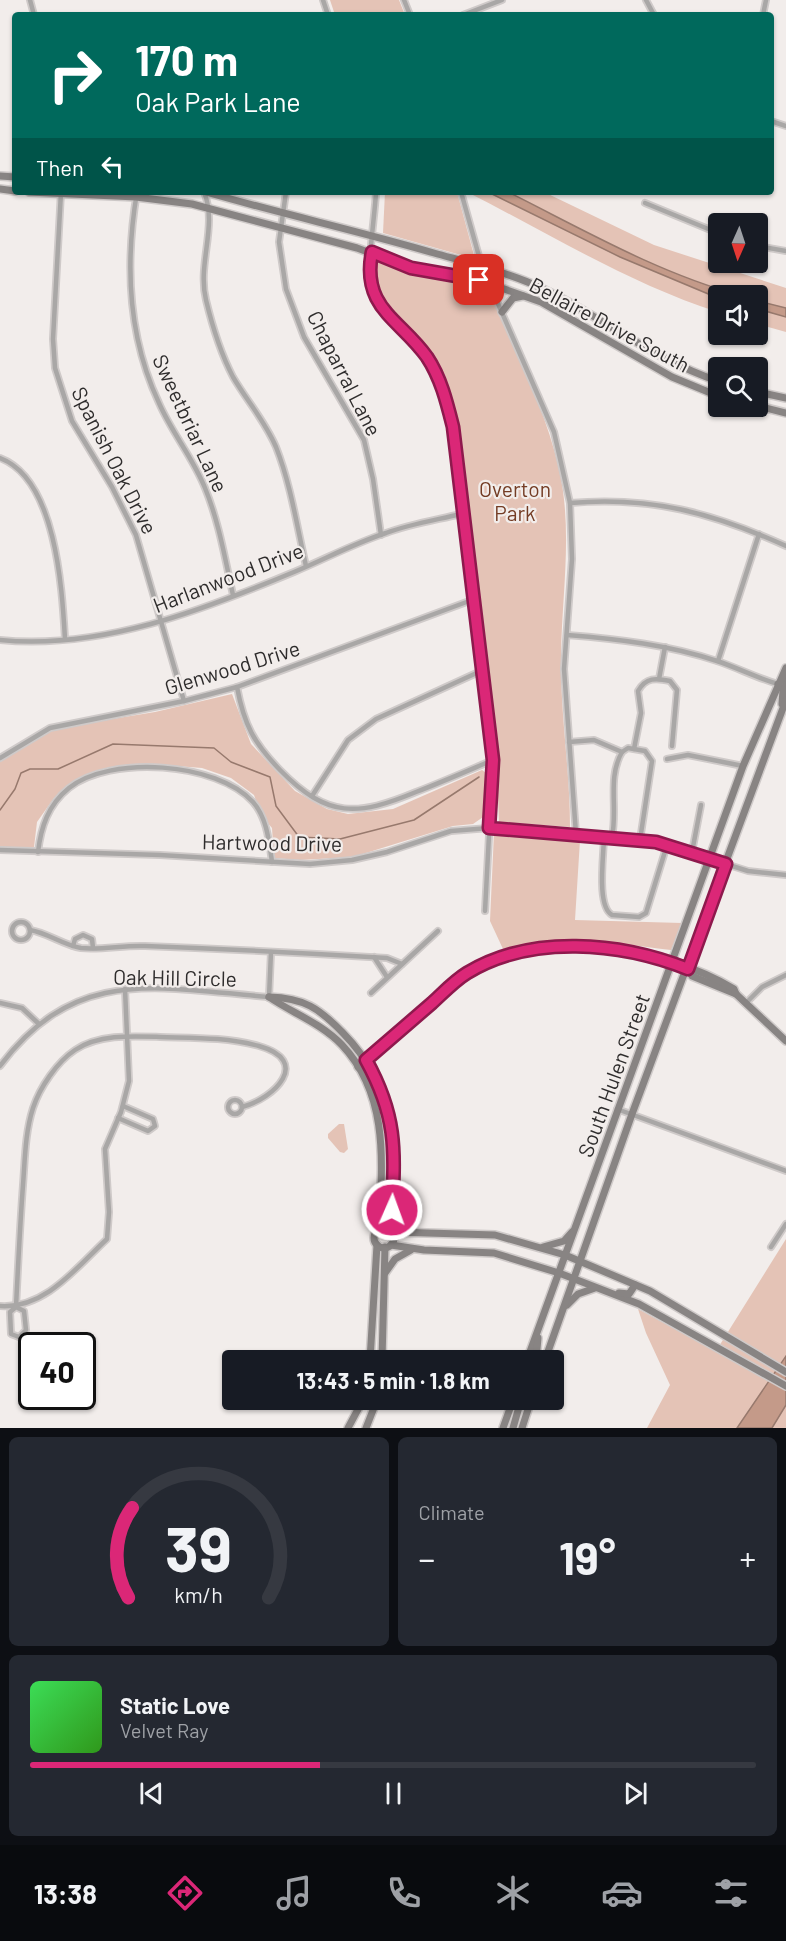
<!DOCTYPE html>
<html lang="en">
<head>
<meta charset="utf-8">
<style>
	body { margin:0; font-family:Barlow,sans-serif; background:#242831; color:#f1f3f6; height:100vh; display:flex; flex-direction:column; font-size:22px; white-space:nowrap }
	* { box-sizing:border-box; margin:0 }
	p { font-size:20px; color:#9ea1a6 }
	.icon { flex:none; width:33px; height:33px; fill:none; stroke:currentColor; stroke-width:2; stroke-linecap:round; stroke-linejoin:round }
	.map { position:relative; height:1428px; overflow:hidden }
	.panel { display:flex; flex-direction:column; gap:9px; padding:9px; background:#0d0f14; flex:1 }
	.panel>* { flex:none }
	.guide { position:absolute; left:12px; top:12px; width:762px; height:183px; border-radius:6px; box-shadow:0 2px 4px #0004; background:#00695c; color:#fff; overflow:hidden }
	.needle { width:39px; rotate:183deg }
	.controls { position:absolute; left:708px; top:213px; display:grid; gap:12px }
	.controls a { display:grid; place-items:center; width:60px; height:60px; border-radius:6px; background:#171b24; box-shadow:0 2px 4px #0004; font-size:30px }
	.speed { position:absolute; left:18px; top:1332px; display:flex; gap:12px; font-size:30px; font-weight:700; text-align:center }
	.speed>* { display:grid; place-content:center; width:78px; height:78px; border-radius:50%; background:#171b24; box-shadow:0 2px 4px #0004; line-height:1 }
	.speed .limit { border:3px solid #111; border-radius:9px; background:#fff; color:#111 }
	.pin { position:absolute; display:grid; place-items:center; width:51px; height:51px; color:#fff; margin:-26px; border-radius:12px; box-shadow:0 3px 9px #0006 }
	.me { position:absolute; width:66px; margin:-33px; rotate:2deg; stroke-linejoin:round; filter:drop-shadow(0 0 4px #0008) }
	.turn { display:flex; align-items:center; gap:21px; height:126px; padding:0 24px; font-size:27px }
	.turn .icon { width:78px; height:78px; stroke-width:2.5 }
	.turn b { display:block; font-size:42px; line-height:51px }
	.then { display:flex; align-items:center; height:57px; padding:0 24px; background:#0003; gap:12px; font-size:22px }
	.big { font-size:45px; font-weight:700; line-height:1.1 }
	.panel .tile { flex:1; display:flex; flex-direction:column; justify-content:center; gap:9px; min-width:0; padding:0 21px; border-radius:9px; background:#242831 }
	.panel .dial { align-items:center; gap:0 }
	.dial svg { height:156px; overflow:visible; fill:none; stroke:#363941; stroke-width:7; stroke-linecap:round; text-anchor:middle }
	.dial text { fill:#f1f3f6; stroke:none }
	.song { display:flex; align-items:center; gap:18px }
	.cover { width:72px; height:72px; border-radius:9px; background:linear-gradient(135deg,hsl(130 70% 55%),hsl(110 70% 35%)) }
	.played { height:6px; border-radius:3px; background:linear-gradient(90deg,#db2777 40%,#363941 40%) }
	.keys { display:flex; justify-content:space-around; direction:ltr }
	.heat { display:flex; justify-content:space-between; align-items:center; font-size:33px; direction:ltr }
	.panel .tiles { flex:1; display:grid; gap:9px; grid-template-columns:1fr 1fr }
	.tile:last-child { grid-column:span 2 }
	.trip { position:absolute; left:222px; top:1350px; width:342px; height:60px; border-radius:6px; background:#171b24; box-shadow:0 2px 4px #0004; font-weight:700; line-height:60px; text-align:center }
	.menu { display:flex; height:96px; justify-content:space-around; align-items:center; background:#090b0e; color:#9ea1a6 }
	.menu .icon { width:42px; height:42px }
	.menu .active { color:#db2777 }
	.menu b { font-size:27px; color:#f1f3f6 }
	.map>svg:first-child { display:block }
</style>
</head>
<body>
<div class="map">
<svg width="786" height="1428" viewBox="0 0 786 1428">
	<rect width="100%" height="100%" fill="#f2edeb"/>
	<g fill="#e4c3b6">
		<polygon points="330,0 399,0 405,15 335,15"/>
		<polygon points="385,192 457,192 475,259 383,233"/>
		<path d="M 467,192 L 544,192 L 654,245 L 786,288 L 786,332 L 758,324 L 758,296 L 718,296 L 718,312 C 630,284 550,234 467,192 Z"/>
		<path d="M 376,260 L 381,260 L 417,274 L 487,287 C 512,346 545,406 559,469 C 573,531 562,592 561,655 C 560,712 570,769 570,827 L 499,822 L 497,771 L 453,401 C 446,387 441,371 432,358 C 417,334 360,292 376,260 Z"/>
		<polygon points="232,694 251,744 295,791 327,809 348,814 393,809 482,770 489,775 486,815 473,824 453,826 353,857 300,860 274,858 272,828 261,815 254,795 231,778 202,768 152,764 96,772 74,781 54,798 37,822 34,847 29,849 0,848 0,762 51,729 155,712"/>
		<path d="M 494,833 L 580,840 L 575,920 L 682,923 L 671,950 C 610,942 563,936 503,949 L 490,921 Z"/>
		<polygon points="339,1124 344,1124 348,1149 344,1153 340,1152 328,1138 328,1134"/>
		<polygon points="786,1239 786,1428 647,1428 670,1385 646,1333 638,1309 716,1351"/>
	</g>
	<g fill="#c49a89" stroke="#97796d" stroke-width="1.5">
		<path d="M 488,192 L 508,192 C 582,229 658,273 739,295 L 718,296 L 718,298 L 620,257 Z"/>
		<polygon points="758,301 786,308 786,317 758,309"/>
		<polygon points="786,1356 786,1405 772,1428 737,1428"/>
	</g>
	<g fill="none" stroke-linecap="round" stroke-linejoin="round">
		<polyline stroke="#97796d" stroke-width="1.5" points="0,810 15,789 21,773 30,769 58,769 113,744 214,748 231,762 270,777 276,806 299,837 340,839 414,820 479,777"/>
		<g stroke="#cfcac9" stroke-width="8">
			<g id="street">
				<polyline points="30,0 34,15"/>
				<polyline points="323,0 328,15"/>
				<polyline points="404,0 410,15"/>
				<polyline points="646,0 654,15"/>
				<polyline points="463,15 502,0"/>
				<polyline points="763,15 766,0"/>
				<polyline points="771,121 786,126"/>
				<polyline points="61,192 53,339 55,368 72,421 112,487 136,535 184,701"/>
				<path d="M 137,192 C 125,263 128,337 159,403 C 172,433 193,458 205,488 C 219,522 225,559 233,595"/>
				<path d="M 204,192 C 218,226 197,264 206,300 C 212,325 221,354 233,377 C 247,401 265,421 276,447 C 291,485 297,527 306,566"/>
				<polyline points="286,192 279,242 286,289 304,337 364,440 373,479 381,535"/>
				<path d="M 376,192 C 375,216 366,270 371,289 C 378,313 400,326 416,342 C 437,366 446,397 453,427 L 493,760 L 485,911"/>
				<polyline points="461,192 482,267 554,432 570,503 572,559 564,669 576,834"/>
				<polyline points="645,203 718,233"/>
				<polyline points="758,246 786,251"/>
				<path d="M 0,458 C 56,479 62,588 65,639"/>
				<path d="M 570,503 C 651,496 713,513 786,546"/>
				<path d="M 567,635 C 618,639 669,645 717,661 C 738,668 757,678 778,684"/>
				<path d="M 0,640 C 101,650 203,610 294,572 C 325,559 355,543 386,533 C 410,524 436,520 461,514"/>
				<polyline points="718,661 759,534"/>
				<polyline points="659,679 665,647"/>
				<path d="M 237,687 C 244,725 254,743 280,770 C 328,819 358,816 416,792 C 442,782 467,771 493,760"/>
				<polyline points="569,742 594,740 622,752"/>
				<path d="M 634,749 L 641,713 L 638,691 C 646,677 656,678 670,681 L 677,690 L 672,746"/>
				<polyline points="0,758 50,728 184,701 237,687 472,600"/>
				<polyline points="667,759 688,755 743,766"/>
				<polyline points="312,796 348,740 376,719 481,671"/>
				<path d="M 604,836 C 604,854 596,906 612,915 L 639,917 L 646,913 L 667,845"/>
				<path d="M 612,837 C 618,808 607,778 622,752 L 628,748 L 645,751 L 652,761 L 640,840"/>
				<polyline points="0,850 160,855 310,864 352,860 387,852 451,831 489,828 656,842 748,871 786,875"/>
				<path d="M 38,852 C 41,827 48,805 69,788 C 110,755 217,762 253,802 C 267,818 269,841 272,862"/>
				<polyline points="692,852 701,805"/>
				<circle cx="21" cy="931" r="9"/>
				<path d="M 30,930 C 48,933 63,945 81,948 C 102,950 124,945 145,946 C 226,949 307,953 387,958 L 402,964"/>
				<polyline points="73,946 75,939 83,935 92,939 93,948"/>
				<polyline points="374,957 387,977"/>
				<polyline points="371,993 438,931"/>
				<polyline points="0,1003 22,1008 39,1024"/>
				<polyline points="746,1003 762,987 786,975"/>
				<path d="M 0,1066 C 76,965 157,988 269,997 L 271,952"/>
				<circle cx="235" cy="1107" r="7"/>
				<polyline points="617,1109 786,1171"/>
				<polyline points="118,1118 148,1131 155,1126 153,1119 123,1106"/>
				<polyline points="771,1247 786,1224"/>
				<path d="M 0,1306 C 45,1309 76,1268 107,1239 L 109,1212 L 105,1149 L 121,1112 L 129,1081 L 125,989"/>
				<path d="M 16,1307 L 24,1311 L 26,1330 L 19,1337 L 11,1334 L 10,1312 L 16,1307 C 18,1266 20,1225 23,1185 C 25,1159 25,1133 33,1108 C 40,1087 57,1062 75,1050 C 99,1034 132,1036 160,1037 C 193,1038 226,1037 259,1046 C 312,1061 275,1098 242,1107"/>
			</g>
		</g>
		<g stroke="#cfcac9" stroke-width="10">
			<g id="secondary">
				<polyline points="0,176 15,177"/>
				<polyline points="0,189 15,191"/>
				<polyline points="29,192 136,197 192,204 357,248 411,268 449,273 490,284 541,302 672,377 718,396"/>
				<path d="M 206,192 C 282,214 359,231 434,253 C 466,262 499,270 530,283 C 595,311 651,359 718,381"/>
				<polyline points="502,312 513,298 523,296"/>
				<polyline points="758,392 786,398"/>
				<polyline points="758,406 786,413"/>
				<polyline points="786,674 786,685"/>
				<polyline points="778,684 783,690 782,704"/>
				<polyline points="688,969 692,976 736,994"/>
				<path d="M 269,997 C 304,998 319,1008 343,1033 C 399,1090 398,1155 390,1229"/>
				<path d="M 269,997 C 292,1013 321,1023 342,1045 C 390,1096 382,1165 379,1229"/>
				<path d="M 358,1067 C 384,1046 409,1022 434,1001 C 444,992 454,981 466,974 C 538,928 664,946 734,989 L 736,994 L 786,1041"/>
				<polyline points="392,1210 404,1224 414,1231"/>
				<circle cx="384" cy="1238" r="10"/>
				<polyline points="393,1232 495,1235 565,1255 650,1291 786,1372"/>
				<polyline points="391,1245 424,1250 494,1253 559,1273 639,1304 786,1386"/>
				<polyline points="543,1247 564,1241 572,1232"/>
				<polyline points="385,1273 395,1259 411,1250"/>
				<polyline points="619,1293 629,1294 635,1285"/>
				<polyline points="567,1305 578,1294 595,1288"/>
				<polyline points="370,1360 377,1245"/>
				<polyline points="382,1360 385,1247"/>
				<polyline points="527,1360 743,766 786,668"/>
				<polyline points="536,1360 538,1338"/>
				<polyline points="545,1360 632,1114 786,700"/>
				<polyline points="348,1428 363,1400"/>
				<polyline points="366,1428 377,1400"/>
				<polyline points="503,1428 513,1400"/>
				<polyline points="513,1428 521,1400"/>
				<polyline points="522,1428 531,1400"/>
			</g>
		</g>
		<use href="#street" stroke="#a9a7a6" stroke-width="4.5"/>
		<use href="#secondary" stroke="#888483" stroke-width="7"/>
	</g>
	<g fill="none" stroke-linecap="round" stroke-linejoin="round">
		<g stroke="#8e194d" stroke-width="15">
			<path id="route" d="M 392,1210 C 395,1149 397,1116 366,1060 C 388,1041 410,1022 432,1003 C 443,993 454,981 467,973 C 531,934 620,942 688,969 L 726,864 L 656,842 L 489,828 L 493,760 L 453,427 C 447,403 441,378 427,357 C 400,319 361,308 372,252 L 411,268 L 479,280"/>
		</g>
		<use href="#route" stroke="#db2777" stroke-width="10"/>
	</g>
	<g text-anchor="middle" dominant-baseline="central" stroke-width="4.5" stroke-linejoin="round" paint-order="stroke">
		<g font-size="21" fill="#2e2c2c" stroke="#f2edeb">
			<text transform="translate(610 324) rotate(28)">Bellaire Drive South</text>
			<text transform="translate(345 373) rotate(63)">Chaparral Lane</text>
			<text transform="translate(191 423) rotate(65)">Sweetbriar Lane</text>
			<text transform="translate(115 460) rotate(63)">Spanish Oak Drive</text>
			<text transform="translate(228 577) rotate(-21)">Harlanwood Drive</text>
			<text transform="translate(232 667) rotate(-17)">Glenwood Drive</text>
			<text transform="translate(272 842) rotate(1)">Hartwood Drive</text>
			<text transform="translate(175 977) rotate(1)">Oak Hill Circle</text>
			<text transform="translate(613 1075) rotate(-70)">South Hulen Street</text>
		</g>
		<g font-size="21" fill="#743c24" stroke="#f2edeb">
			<text x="515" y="488">Overton<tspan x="515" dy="24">Park</tspan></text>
		</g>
	</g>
</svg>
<div class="controls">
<a><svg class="needle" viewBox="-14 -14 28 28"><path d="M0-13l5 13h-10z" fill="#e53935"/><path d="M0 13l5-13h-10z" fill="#9ea1a6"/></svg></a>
<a><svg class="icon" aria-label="sound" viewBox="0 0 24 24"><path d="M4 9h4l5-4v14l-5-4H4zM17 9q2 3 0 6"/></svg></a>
<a><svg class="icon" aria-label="search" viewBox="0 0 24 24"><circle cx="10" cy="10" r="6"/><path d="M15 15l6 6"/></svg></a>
</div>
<div class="speed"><div class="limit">40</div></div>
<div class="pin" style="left:479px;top:280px;background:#d93025"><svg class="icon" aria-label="arrive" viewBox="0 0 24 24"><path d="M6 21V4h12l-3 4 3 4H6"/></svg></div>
<svg class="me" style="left:392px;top:1210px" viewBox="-20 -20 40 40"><circle r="17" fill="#db2777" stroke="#fff" stroke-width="3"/><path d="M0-11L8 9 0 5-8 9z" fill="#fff"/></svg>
<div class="trip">13:43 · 5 min · 1.8 km</div>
<div class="guide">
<div class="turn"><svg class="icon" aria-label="right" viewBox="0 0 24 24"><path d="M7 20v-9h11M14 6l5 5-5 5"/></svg><div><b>170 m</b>Oak Park Lane</div></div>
<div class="then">Then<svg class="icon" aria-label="left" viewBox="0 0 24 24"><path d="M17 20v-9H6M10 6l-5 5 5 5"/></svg></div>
</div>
</div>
<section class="panel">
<div class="tiles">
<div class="tile dial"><svg viewBox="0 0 100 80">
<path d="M14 69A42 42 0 1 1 86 69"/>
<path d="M14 69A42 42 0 0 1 16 23" stroke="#db2777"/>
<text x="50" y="56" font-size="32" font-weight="700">39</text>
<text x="50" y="72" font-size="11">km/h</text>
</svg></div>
<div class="tile"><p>Climate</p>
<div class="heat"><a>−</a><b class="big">19°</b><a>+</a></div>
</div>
<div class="tile">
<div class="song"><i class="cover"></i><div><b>Static Love</b><p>Velvet Ray</p></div></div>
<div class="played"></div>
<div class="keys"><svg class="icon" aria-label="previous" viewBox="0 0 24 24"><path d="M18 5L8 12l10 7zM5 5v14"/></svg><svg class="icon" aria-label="pause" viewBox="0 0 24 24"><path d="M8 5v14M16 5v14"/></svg><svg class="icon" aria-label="next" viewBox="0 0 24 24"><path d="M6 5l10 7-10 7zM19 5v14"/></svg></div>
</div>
</div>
</section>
<nav class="menu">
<b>13:38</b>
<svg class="icon active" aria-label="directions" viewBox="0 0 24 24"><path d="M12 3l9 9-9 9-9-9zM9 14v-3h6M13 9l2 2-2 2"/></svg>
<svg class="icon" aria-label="music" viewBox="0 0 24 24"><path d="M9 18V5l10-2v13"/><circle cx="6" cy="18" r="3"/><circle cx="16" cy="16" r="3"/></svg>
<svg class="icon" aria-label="phone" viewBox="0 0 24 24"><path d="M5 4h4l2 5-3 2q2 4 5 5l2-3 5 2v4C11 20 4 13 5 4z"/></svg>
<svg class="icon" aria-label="climate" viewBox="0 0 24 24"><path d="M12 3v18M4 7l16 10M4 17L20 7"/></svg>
<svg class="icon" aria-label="car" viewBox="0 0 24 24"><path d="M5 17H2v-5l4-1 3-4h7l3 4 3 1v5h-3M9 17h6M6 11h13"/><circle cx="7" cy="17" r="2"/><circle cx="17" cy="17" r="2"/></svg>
<svg class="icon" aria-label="filters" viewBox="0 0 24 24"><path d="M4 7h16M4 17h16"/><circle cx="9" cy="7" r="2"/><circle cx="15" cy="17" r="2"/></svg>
</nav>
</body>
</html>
